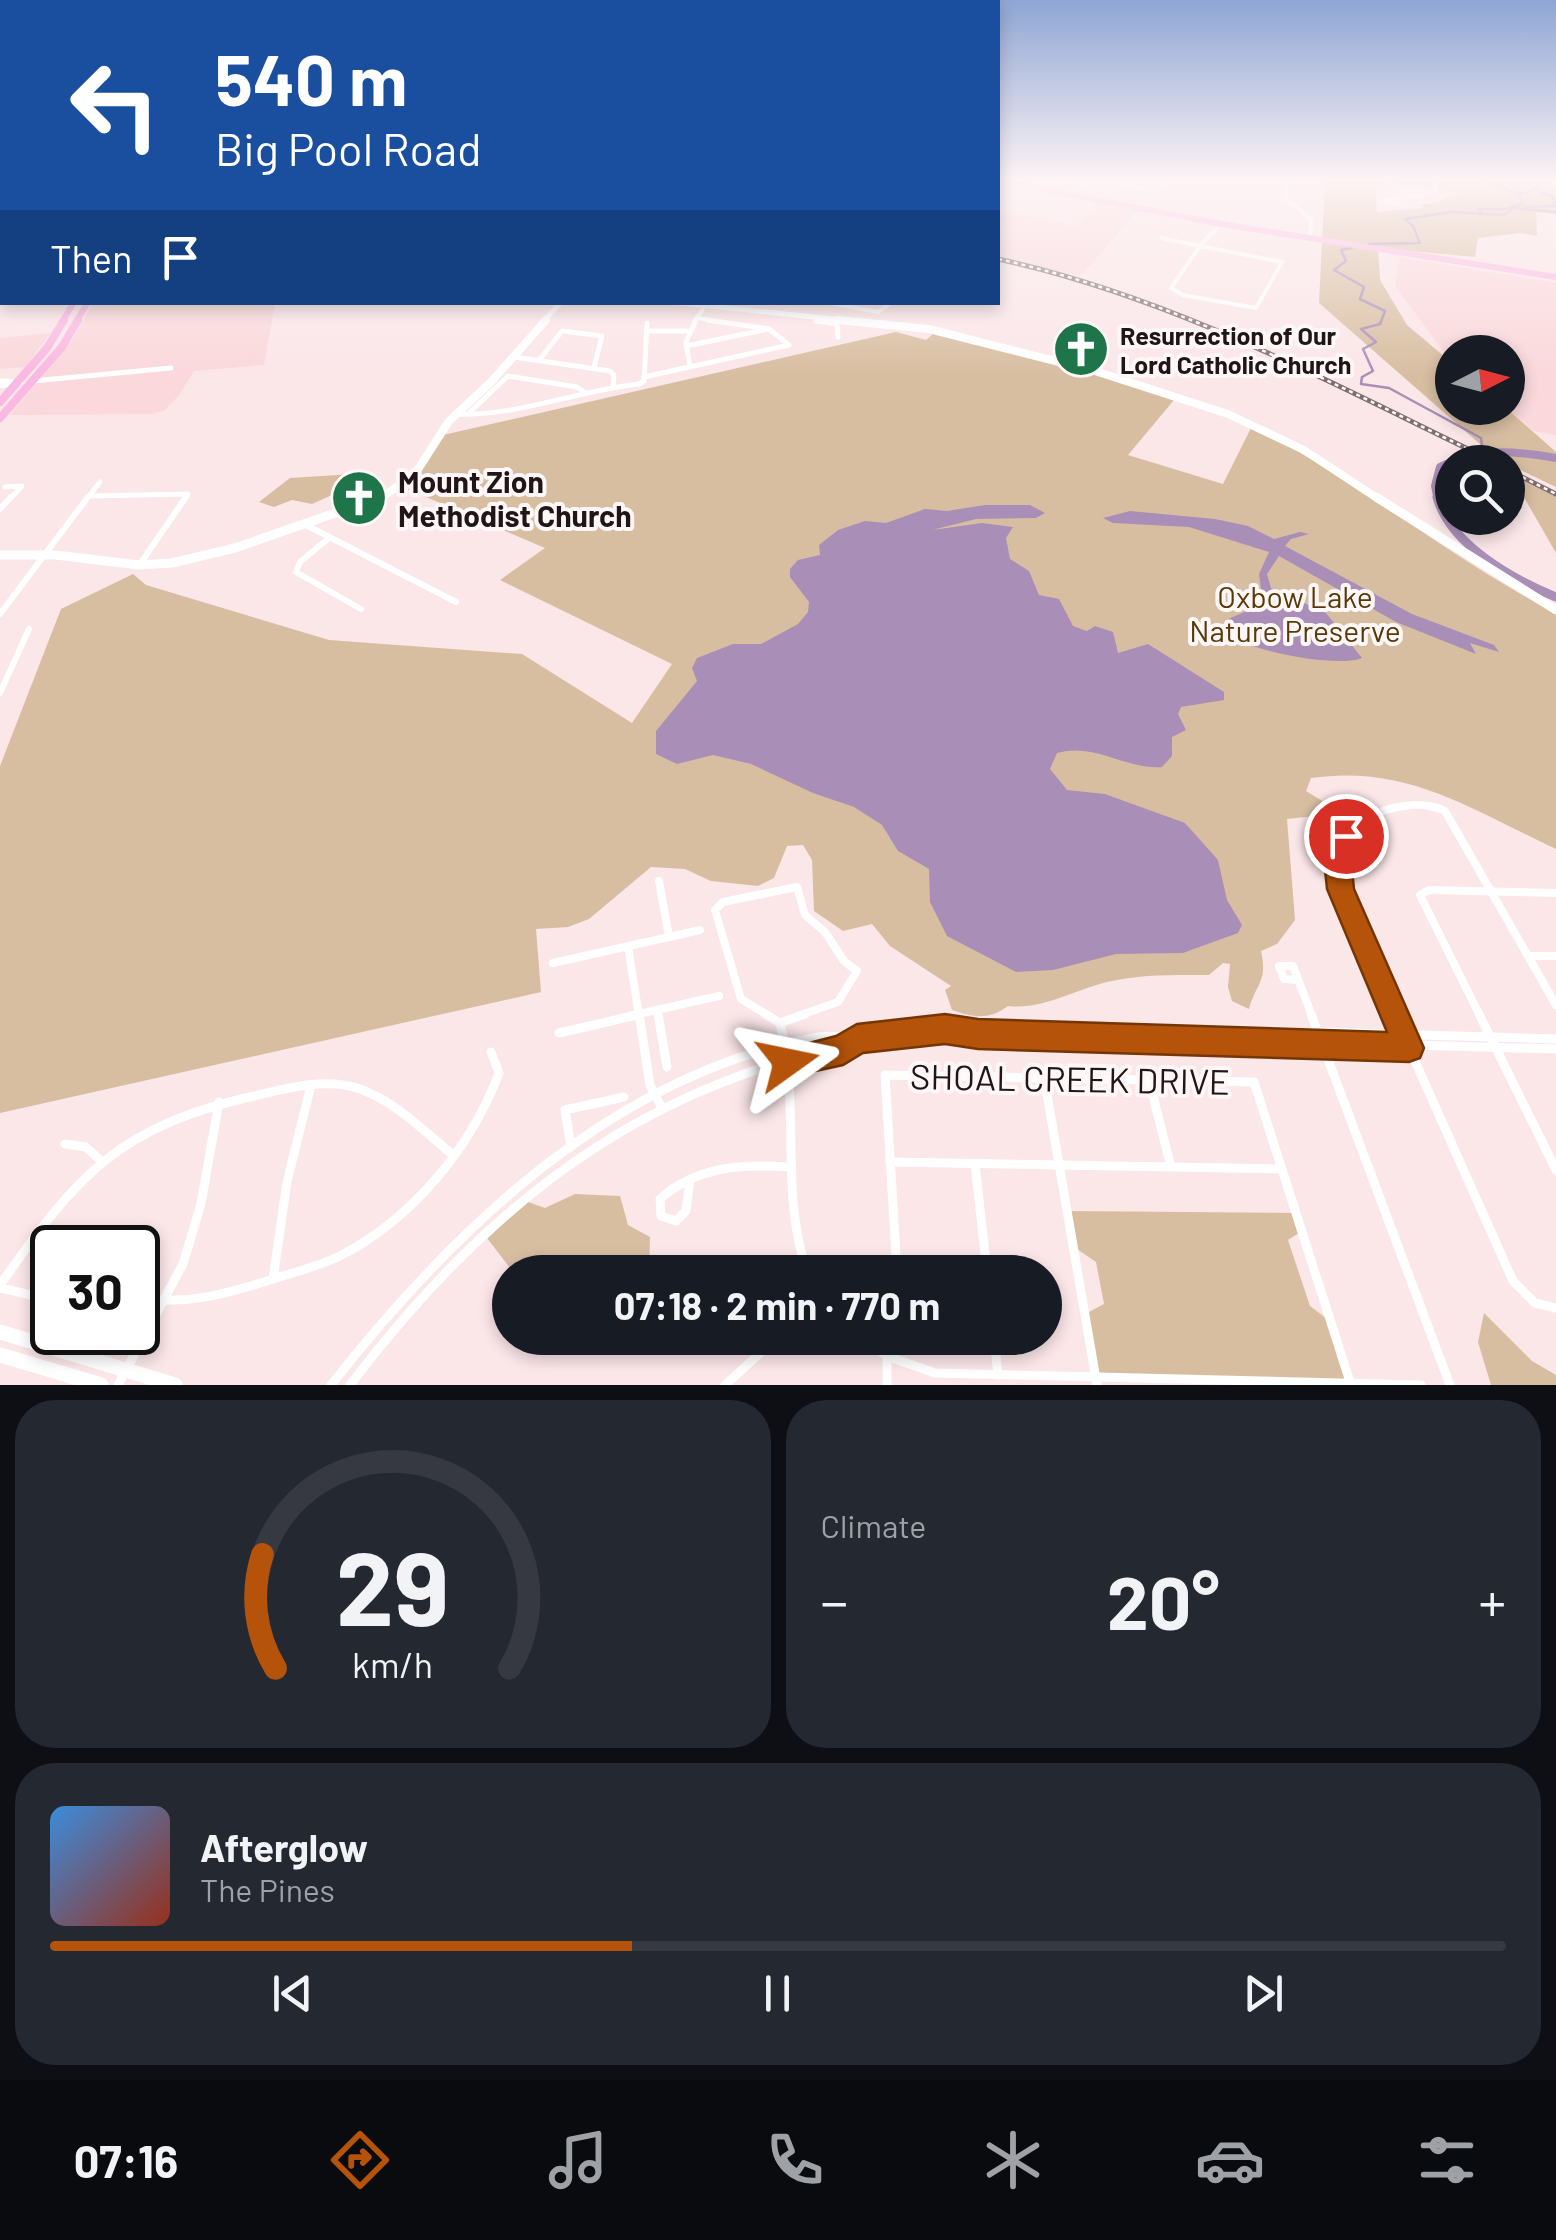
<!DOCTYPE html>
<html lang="en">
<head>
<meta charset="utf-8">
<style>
	body { margin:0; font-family:Barlow,sans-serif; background:#242831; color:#f1f3f6; height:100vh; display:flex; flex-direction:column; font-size:38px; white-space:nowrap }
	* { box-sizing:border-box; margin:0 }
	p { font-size:32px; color:#9ea1a6 }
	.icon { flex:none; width:55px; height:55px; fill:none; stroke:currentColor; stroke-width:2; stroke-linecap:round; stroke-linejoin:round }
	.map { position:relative; height:1385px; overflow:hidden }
	.panel { display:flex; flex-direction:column; gap:15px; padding:15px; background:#0d0f14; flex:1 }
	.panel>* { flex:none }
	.guide { position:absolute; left:0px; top:0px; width:1000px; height:305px; box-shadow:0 5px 15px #0003; background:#1a4fa0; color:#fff; overflow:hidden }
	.needle { width:65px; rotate:84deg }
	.buttons { position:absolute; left:1435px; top:335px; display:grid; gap:20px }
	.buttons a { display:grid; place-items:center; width:90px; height:90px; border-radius:50%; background:#171b24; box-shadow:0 5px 15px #0003; font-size:50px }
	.speed { position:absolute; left:30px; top:1225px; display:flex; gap:20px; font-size:50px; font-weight:700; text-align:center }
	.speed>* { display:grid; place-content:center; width:130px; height:130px; border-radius:50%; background:#171b24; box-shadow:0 5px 15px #0003; line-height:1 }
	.speed .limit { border:5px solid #111; border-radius:15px; background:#fff; color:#111 }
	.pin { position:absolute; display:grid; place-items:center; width:85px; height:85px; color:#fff; margin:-42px; border:5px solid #fff; border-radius:50%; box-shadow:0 2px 10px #0007 }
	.me { position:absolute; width:110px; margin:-55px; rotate:78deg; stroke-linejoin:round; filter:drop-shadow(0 0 8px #0008) }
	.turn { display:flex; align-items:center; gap:35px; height:210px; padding:0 50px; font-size:45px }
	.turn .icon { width:130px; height:130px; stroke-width:2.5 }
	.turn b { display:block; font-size:70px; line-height:85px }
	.then { display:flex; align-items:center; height:95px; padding:0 50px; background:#0003; gap:20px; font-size:38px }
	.big { font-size:75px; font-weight:700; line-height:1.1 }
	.panel .tile { flex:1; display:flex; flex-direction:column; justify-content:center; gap:15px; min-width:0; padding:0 35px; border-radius:40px; background:#242831 }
	.panel .dial { align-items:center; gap:0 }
	.dial svg { height:260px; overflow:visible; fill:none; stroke:#363941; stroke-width:7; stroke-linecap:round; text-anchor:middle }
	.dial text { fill:#f1f3f6; stroke:none }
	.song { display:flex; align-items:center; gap:30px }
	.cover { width:120px; height:120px; border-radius:15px; background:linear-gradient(135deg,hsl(210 70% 55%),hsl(10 70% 35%)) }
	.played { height:10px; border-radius:5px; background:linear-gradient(90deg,#b45309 40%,#363941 40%) }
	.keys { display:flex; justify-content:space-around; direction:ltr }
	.heat { display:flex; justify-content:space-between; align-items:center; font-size:55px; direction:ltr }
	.panel .tiles { flex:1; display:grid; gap:15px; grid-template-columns:1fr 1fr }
	.tile:last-child { grid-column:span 2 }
	.trip { position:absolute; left:492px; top:1255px; width:570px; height:100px; border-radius:50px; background:#171b24; box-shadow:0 5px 15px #0003; font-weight:700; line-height:100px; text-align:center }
	.menu { display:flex; height:160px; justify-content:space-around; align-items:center; background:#090b0e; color:#9ea1a6 }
	.menu .icon { width:70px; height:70px }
	.menu .on { color:#b45309 }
	.menu b { font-size:45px; color:#f1f3f6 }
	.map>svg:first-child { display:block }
</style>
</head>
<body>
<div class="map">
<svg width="1556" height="1385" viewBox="0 0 1556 1385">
	<rect width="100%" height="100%" fill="#fbe6e8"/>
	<g fill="#fad8db">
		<polygon points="1098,201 1138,210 1081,276 998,258 998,210 1076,226"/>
		<polygon points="1400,257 1556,283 1556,435 1534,431 1506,408 1508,352 1452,352 1452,363 1395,286"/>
		<polygon points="93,303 275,303 264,365 194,371 179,395 165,410 152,414 10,415 72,340"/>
		<polygon points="51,333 25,367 0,369 0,338"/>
	</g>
	<g fill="#d8bea1" fill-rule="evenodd">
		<path d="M 1325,181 L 1556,181 L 1556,214 L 1536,212 L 1537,236 L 1521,233 L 1478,238 L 1475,257 L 1378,248 L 1380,280 L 1407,325 L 1452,363 L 1452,408 L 1506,408 L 1556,452 L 1556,487 L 1497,459 L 1319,303 ZM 1388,182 L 1475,195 L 1453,194 L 1438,202 L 1420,205 L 1424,208 L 1377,212 L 1375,186 Z"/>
		<path d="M 896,332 L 926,340 L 934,333 L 1109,378 L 1174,400 L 1128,455 L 1223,484 L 1252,426 C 1358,480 1450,559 1556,613 L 1556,849 C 1472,810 1408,764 1311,778 L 1306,791 L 1342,813 L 1287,819 L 1295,920 L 1277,944 L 1261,951 C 1268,982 1256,983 1249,1009 L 1232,1001 L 1228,987 L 1230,964 L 1223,963 L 1209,975 C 1175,975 1141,974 1107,982 C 1074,990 1042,1010 1008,1006 C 989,1020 974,1018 952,1010 L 945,990 L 951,986 L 890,946 L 872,924 L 843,931 L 814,911 L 812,860 L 803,845 L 787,846 L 774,878 L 758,886 L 711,881 L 685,869 L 651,867 L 589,919 L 568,927 L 536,929 L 541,992 L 0,1113 L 0,766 L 61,609 L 133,574 L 146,585 L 329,640 L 522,654 L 632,723 L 672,664 L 500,580 L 545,548 L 405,488 L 419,475 L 443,435 Z"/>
		<polygon points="1510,473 1556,496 1556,553"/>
		<polygon points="353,474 362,493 351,498 332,495 312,504 292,500 274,507 259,502 290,478"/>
		<polygon points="575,1194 620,1196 628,1225 650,1237 649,1272 513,1272 487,1238 528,1202 545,1208"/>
		<polygon points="1068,1211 1296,1213 1302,1231 1288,1240 1310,1306 1331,1322 1350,1383 1096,1377 1085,1314 1104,1304 1096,1262 1074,1247"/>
		<polygon points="1484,1313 1532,1361 1556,1375 1556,1385 1491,1385 1478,1342"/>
	</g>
	<g fill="#a98fb7">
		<path d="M 985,505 L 1030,505 L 1045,513 L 1036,518 L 976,519 L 932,530 L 982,523 L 1013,527 L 1006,538 L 1010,559 L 1029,571 L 1039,595 L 1059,599 L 1073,626 L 1087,631 L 1095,626 L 1113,632 L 1118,653 L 1148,644 L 1224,692 L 1224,700 L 1181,707 L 1178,714 L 1186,730 L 1172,737 L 1172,756 L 1162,767 C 1125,770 1096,742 1057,753 L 1050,769 L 1067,790 L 1105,794 L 1185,823 L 1218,860 L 1227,900 L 1242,925 L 1238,933 L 1183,953 L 1116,954 L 1053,970 L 1016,972 L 947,936 L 930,902 L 929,869 L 898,851 L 882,825 L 854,807 L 813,793 L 751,764 L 713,755 L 677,764 L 656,754 L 656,731 L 697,681 L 692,668 L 697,658 L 733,644 L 761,644 L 798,624 L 808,612 L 809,602 L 790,577 L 790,569 L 798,560 L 820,555 L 819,545 L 838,530 L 865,521 L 886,523 L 925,509 L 947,511 Z"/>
		<path d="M 1130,511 L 1215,519 L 1248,526 L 1274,539 L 1300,532 L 1309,534 L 1291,539 L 1285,546 L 1412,614 L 1494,645 L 1499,652 L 1470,643 L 1476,654 L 1396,622 L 1279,556 L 1267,574 L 1271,588 L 1326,613 L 1362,658 C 1337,668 1251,652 1229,634 L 1226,620 L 1263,604 L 1259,574 L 1269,552 L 1189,527 L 1113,523 L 1103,518 Z"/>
	</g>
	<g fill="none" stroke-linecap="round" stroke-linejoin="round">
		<g stroke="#a98fb7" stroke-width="2.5">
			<polyline points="1484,181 1520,194"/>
			<polyline points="1548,182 1533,189 1552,196 1556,206"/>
			<polyline points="1526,207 1553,206"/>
			<polyline points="1506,209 1523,204 1519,194 1533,190"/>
			<polyline points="1481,211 1478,209 1506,209"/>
			<polyline points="1369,244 1420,243 1413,226 1405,219 1452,212 1504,215 1514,208 1556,212"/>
			<polyline points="1351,248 1341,250 1346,261 1334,270 1364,287 1360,299 1385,311 1380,324 1361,329 1376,342 1363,349 1373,371 1362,377 1361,384 1389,388 1481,438 1483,453"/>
		</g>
		<path stroke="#a98fb7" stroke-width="8" d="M 1438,500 L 1435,486 L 1440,467 C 1477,447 1516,451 1556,458"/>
		<path stroke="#a98fb7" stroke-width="9" d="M 1437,497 C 1450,545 1514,580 1556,597"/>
		<g stroke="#fff" stroke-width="4">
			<polyline points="1069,181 1094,188"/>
			<polyline points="1104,181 1156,191 1171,181"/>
			<polyline points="1284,181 1287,200 1311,219 1310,238"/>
			<polyline points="1551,181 1556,184"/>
			<polyline points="1084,197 1109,185"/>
			<polyline points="1405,197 1400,190 1431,191"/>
			<polygon points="1392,199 1399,204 1381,201"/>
			<polyline points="1392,199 1420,196 1435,189 1437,181"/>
			<polyline points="1162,238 1200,246"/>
			<polygon points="1200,246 1282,262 1256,308 1183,295 1171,288"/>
			<polyline points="1200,246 1221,224"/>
			<polyline points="824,302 878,312 892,302"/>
			<polyline points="697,318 723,322"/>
			<polyline points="816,321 823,322"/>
			<polyline points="694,322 705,306"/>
		</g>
		<g stroke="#fff" stroke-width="5">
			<polyline points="816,321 837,324 838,337"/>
			<polyline points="646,331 686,331"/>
			<polyline points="686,346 768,329"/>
			<polyline points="514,357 610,371 614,375 613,387"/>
			<polyline points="540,359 562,331 602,336 594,368"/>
			<polyline points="690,367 686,342 696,320"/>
			<polyline points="644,377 789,345 769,329 707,320"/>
			<polyline points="0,381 21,382"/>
			<polyline points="33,381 171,368"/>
			<polyline points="0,386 18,383"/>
			<polyline points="469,413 508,376 577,387 584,392"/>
			<path d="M 456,414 C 516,417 579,390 639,384 L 644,381 L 647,323"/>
			<polyline points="5,487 22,486 9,500"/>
			<polyline points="89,496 188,494 184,500"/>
			<polyline points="86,500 100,482"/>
		</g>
		<g stroke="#fff" stroke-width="6">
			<polyline points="0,509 11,497"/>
			<polyline points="304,524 456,602"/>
			<polyline points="329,538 300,562 296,572 361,609"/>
			<polyline points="140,564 186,497"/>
			<polyline points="0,614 88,497"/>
			<polyline points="0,693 29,629"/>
		</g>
		<g stroke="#fff" stroke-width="8">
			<polyline points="659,881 669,937"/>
			<polyline points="628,946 639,1016"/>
			<polyline points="1528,956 1556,956"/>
			<polyline points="553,963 700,930"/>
			<polyline points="1298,980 1284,979 1279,966 1293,966 1312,1016"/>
			<polyline points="657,1010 658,1016"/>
			<polyline points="630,1016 719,996"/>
			<polyline points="769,1016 741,999 715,910 723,902 797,887 805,915 825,932 844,961 857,971 838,1002 798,1016"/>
			<path d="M 1395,1016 C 1373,966 1296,844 1377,813 C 1398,805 1424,801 1445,811 L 1556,1005"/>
			<polyline points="1480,1016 1420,895 1429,890 1556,893"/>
		</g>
		<g stroke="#fff" stroke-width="9">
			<polyline points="639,1014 650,1085 662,1108"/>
			<polyline points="658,1014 667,1067"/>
			<polyline points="765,1014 780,1023"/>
			<polyline points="1311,1014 1450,1385"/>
			<polyline points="1394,1014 1513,1281 1535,1303 1556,1308"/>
			<polyline points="1479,1014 1556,1170"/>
			<path d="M 780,1023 C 801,1106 779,1190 807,1272"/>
			<polyline points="780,1023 805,1014"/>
			<polyline points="559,1033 641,1014"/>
			<polyline points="1220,1038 1318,1032 1556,1039"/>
			<polyline points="1044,1077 1097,1385"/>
			<polyline points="1149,1080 1171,1167"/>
			<polyline points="65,1144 86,1147 99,1159"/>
			<polyline points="571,1147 565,1110 624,1097"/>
			<polyline points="890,1162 1282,1169"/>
			<polyline points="975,1164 987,1272"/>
			<path d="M 690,1179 L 686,1211 L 676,1221 L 661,1216 L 660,1199 C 697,1166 742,1164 789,1167"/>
			<polyline points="897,1272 885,1075 1254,1082 1351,1385"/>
			<polyline points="273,1279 287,1182 311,1085"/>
			<path d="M 0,1285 C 78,1174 118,1127 254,1096 C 288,1088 326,1077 360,1089 C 396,1102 424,1131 453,1155"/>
			<polyline points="0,1288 36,1296 52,1295"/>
			<path d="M 138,1298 C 184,1305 223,1295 267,1281 C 291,1273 317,1267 340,1256 C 412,1219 471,1148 499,1073 L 491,1052"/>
			<polyline points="859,1338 887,1356 935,1373 1421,1385"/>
			<polyline points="994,1338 998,1375"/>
			<polyline points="887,1356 887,1385"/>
			<polyline points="118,1385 183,1264 201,1204 219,1102"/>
			<path d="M 331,1385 C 454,1229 613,1074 818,1037 C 837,1034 852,1039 870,1039 C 896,1039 921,1034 946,1032 L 1556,1049"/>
			<path d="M 350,1385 C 442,1264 550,1159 690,1096 C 715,1085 742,1074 769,1066 C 799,1058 829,1057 856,1040"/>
			<polyline points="725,1385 777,1338"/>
		</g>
		<g stroke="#fff" stroke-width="5">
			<polyline points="670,302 862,322"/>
			<polyline points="543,322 561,302"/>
		</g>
		<g stroke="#fff" stroke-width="8">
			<polyline points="838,320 929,329 1095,371 1228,414 1304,450 1380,500"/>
			<polyline points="378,500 415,474 449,421 491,382 546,320"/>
		</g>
		<g stroke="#fff" stroke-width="9">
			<polyline points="1376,497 1556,610"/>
			<polyline points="0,555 56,555 139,565 172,563 235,548 381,497"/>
		</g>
		<g stroke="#fff" stroke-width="15">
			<polyline points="0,1332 175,1385"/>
			<polyline points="0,1355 101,1385"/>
		</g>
		<g stroke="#fab9e2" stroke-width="6">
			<polyline points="999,181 1221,224 1556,277"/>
			<polyline points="62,322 74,302"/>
			<polyline points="76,322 88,302"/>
		</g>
		<g stroke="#fab9e2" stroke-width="8">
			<polyline points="0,402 47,348 64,320"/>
			<polyline points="0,418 62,347 78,320"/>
		</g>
		<g stroke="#7e6e70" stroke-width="5">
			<g id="rail">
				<path d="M 998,259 C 1176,298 1332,384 1495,462"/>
				<polyline points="1508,470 1556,494"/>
			</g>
		</g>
		<use href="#rail" stroke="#fef7f8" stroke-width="2.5" stroke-dasharray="4" stroke-linecap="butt"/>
	</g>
	<linearGradient id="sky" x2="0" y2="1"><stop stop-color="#8fa5d4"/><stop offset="0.48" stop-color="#fdf4f5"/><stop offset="1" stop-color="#fdf4f5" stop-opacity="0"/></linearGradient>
	<rect width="1556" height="375" fill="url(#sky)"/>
	<polygon fill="#b45309" stroke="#753606" stroke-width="2.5" points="1346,826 1355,829 1359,836 1351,860 1354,889 1424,1048 1420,1058 1409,1062 978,1049 945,1044 863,1053 843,1065 788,1077 778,1072 773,1062 778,1051 836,1036 857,1024 945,1014 978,1019 1387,1032 1327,889 1324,860 1337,829"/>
	<defs>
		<g id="church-disc" transform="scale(2.875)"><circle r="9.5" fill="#1e7549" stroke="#fef7f8"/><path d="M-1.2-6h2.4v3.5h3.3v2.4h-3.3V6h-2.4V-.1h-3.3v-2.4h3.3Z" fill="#fff"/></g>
	</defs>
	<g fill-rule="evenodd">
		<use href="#church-disc" x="1081" y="349"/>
		<use href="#church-disc" x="359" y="498"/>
	</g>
	<g text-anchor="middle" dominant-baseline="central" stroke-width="8" stroke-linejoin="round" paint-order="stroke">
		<g font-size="25" font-weight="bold" fill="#211517" stroke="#fef7f8" text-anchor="start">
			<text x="1120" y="335">Resurrection of Our<tspan x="1120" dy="29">Lord Catholic Church</tspan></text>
		</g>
		<g font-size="30" font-weight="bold" fill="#211517" stroke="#fef7f8" text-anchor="start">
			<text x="398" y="481">Mount Zion<tspan x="398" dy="34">Methodist Church</tspan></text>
		</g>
		<g font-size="30" fill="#5a3808" stroke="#fef7f8">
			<text x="1295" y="596">Oxbow Lake<tspan x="1295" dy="34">Nature Preserve</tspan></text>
		</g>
		<g font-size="35" fill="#211517" stroke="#fef7f8">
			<text transform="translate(1070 1078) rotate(1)">SHOAL CREEK DRIVE</text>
		</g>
	</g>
</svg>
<div class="buttons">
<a><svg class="needle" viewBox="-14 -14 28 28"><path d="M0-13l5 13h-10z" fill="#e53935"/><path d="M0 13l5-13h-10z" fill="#9ea1a6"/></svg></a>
<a><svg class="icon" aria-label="search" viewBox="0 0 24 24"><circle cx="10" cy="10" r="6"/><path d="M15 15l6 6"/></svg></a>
</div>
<div class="speed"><div class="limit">30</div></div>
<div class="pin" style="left:1346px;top:836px;background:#d93025"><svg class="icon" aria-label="arrive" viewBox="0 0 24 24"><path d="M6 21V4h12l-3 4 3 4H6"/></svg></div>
<svg class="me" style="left:788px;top:1062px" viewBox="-20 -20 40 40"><path d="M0-17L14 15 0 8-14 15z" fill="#b45309" stroke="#fff" stroke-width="4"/></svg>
<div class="trip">07:18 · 2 min · 770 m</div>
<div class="guide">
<div class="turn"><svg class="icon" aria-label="left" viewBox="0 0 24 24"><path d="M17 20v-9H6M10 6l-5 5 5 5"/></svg><div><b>540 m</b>Big Pool Road</div></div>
<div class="then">Then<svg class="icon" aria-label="arrive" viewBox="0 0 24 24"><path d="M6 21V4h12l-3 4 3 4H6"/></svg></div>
</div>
</div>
<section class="panel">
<div class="tiles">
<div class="tile dial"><svg viewBox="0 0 100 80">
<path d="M14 69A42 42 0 1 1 86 69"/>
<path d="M14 69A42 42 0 0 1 10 34" stroke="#b45309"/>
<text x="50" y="56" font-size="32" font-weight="700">29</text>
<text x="50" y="72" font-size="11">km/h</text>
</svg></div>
<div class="tile"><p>Climate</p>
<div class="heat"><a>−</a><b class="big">20°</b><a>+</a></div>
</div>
<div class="tile">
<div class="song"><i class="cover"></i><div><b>Afterglow</b><p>The Pines</p></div></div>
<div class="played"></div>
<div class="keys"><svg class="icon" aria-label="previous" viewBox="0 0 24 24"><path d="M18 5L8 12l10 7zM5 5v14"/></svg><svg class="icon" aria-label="pause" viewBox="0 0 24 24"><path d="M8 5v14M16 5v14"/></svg><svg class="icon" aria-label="next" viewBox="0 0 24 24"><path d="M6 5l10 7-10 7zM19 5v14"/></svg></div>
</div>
</div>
</section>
<nav class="menu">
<b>07:16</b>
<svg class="icon on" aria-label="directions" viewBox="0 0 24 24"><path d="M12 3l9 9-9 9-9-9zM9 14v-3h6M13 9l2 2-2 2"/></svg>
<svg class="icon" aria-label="music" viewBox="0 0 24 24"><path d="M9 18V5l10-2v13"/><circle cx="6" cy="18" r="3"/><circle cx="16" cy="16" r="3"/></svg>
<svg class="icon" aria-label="phone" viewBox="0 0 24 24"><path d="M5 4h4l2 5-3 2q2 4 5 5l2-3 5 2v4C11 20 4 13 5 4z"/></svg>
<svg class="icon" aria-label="climate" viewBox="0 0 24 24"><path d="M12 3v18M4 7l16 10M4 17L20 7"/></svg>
<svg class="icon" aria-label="car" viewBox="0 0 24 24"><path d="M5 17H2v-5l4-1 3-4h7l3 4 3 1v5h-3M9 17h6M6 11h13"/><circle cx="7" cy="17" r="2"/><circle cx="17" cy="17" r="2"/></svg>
<svg class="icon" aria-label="filters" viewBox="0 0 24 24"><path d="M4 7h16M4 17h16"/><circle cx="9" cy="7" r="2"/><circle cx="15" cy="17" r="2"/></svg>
</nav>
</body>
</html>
